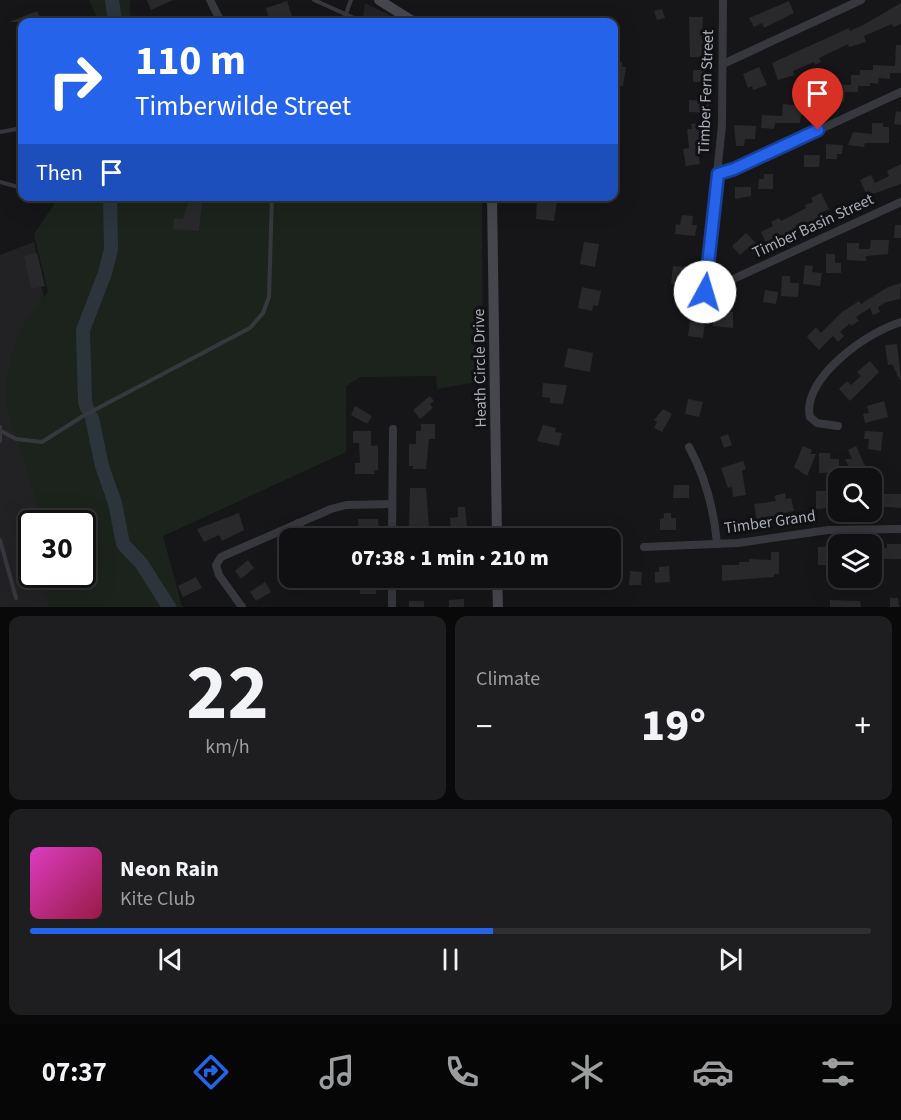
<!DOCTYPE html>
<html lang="en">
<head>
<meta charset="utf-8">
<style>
	body { margin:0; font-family:"Source Sans 3",sans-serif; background:#1e1e20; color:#f1f3f6; height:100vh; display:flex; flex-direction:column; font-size:22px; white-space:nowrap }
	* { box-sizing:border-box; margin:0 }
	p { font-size:20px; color:#9c9d9f }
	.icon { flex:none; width:33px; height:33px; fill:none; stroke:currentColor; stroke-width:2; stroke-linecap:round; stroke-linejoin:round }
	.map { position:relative; height:607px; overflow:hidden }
	.side { display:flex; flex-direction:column; gap:9px; padding:9px; background:#09090a; flex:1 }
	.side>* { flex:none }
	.guide { position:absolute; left:18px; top:18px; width:600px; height:183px; border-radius:12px; box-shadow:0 6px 24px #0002,0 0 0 2px #303032; background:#2563eb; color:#fff; overflow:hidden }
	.controls { position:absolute; left:828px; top:468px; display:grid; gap:12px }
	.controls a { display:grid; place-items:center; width:54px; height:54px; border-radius:12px; background:#101012; box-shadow:0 6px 24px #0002,0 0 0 2px #303032; font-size:30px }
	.speed { position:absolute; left:18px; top:510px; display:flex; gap:12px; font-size:30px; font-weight:700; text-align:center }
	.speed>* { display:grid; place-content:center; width:78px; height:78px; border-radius:50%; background:#101012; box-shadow:0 6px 24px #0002,0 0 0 2px #303032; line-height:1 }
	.speed .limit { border:3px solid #111; border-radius:9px; background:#fff; color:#111 }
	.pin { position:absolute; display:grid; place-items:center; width:51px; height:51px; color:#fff; margin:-62px -26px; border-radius:50% 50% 50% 0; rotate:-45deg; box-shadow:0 0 6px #0007 }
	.pin .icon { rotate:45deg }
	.me { position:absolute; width:66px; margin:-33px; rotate:6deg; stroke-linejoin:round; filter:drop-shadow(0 0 4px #0008) }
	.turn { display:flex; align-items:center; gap:21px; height:126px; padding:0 18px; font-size:27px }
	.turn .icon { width:78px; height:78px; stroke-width:2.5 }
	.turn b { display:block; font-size:42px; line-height:51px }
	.then { display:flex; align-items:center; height:57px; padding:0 18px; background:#0003; gap:12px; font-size:22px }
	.big { font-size:45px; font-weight:800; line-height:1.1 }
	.side .card { flex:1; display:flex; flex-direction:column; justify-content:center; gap:9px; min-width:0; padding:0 21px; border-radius:12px; background:#1e1e20 }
	.side .dial { align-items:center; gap:0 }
	.dial b { font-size:78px; line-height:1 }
	.song { display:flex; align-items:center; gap:18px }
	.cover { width:72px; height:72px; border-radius:9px; background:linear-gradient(135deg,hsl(310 70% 55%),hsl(340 70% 35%)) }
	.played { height:6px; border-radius:3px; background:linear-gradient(90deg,#2563eb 55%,#303032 55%) }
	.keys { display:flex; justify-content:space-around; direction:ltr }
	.heat { display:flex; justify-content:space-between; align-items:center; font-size:33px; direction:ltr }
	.side .tiles { flex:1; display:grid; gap:9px; grid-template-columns:1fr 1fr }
	.card:last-child { grid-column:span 2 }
	.trip { position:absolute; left:279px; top:528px; width:342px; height:60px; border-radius:12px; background:#101012; box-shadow:0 6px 24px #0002,0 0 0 2px #303032; font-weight:800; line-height:60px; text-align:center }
	.menu { display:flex; height:96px; justify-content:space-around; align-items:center; background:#060607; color:#9c9d9f }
	.menu .icon { width:42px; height:42px }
	.menu .current { color:#2563eb }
	.menu b { font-size:27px; color:#f1f3f6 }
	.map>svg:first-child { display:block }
</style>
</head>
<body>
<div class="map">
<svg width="901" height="607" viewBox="0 0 901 607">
	<rect width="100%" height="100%" fill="#161618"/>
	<g fill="#222225" fill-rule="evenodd">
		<polygon points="365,3 389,15 399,22 362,22"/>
		<path d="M 34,242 L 91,568 L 118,607 L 0,607 L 0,255 ZM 32,524 L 82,524 L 82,574 L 32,574 Z"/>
	</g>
	<g fill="#1c231d">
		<polygon points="89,0 130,0 130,13 134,22 95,22 97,18"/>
		<path d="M 59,197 L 482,197 L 483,381 L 437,389 L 436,376 L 360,377 L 346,386 L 346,452 L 163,536 L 182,607 L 50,607 L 44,592 L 82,574 L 90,568 L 83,557 L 82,524 L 46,523 L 42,517 L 8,413 C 0,370 18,323 48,292 L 34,234 Z"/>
	</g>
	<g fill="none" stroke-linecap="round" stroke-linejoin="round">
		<g stroke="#2c353c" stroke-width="14">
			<polyline points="112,0 115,22"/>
			<polyline points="87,408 85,402 83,330 105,273 111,249 110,196"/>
			<polyline points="92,418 102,466 115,503 123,544 141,563 169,607"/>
		</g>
	</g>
	<g fill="#29292c">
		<polygon points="147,0 173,0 151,10"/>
		<polygon points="287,1 294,22 270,22 266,8"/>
		<polygon points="789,1 794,13 764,28 762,23 754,27 749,18"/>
		<polygon points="901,3 901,24 893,27 892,24 864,36 866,42 849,47 848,44 819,58 821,62 815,65 814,62 793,71 794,75 778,80 772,63 849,28 850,31 865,24"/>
		<polygon points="662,9 665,18 657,20 654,11"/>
		<polygon points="37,11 42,22 9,22"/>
		<polygon points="689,17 703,17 702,38 707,38 707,46 703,46 703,57 690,57"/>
		<polygon points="896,45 901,45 901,73 890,73 890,79 879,78 878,84 870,83 870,86 858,86 858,92 845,92 844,102 824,101 823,107 812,107 812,115 801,115 800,123 775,123 774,129 761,128 762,115 782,116 783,104 804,106 805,94 827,95 828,87 834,88 835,84 851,85 851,75 860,75 860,70 873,70 873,65 895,66"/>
		<polygon points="614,62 622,62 622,67 626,67 623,86 614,86"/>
		<polygon points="759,67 767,85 753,90 752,86 748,88 743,74"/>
		<rect x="693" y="70" width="13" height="12"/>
		<polygon points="689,100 709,101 709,113 689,112"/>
		<polygon points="896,111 901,112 901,125 894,124"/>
		<polygon points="706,122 707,131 701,131 702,139 696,140 700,164 686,166 683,149 689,148 687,129 692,129 691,124"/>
		<polygon points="872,123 883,123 883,127 889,127 889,143 865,143 864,147 848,145 853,132 872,134"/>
		<polygon points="734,125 756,126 755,139 745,139 744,146 736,146"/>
		<polygon points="826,144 843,145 842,154 837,154 837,159 826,159"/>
		<polygon points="804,155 820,155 819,167 804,167"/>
		<polygon points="901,164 901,184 867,196 860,180 871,175 875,183 889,176 887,171"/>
		<polygon points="764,174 773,174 773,189 758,189 759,179 764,179"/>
		<polygon points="735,187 751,187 751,196 735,199"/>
		<polygon points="821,193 829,209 820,213 823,220 814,224 813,222 767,245 761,232 773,226 771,222 779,218 781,221 806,208 805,205 813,202 811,198"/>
		<polygon points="537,196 552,196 552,200 557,201 554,221 536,219"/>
		<polygon points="189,201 202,202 199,231 173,229 174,218 183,219"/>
		<polygon points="682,215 693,216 692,225 697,225 695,236 675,234 676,224 680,225"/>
		<polygon points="895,225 901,225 901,238 894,238"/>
		<polygon points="746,233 760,247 753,254 748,248 740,255 732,246"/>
		<polygon points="871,240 889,240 888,254 866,256 866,261 847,260 847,243 859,243 859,249 870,249"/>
		<polygon points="584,242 599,244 595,267 580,264"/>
		<polygon points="37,253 45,286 31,289 24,256"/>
		<polygon points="826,254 835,254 835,263 841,263 841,273 826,273"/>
		<polygon points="805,265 813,266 812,272 822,273 820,286 803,284"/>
		<polygon points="673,266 686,267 684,285 671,284"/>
		<polygon points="782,276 790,276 790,283 799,283 798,297 781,296"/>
		<polygon points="901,283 900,299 886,302 878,307 880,312 873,315 870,308 856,317 859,321 851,326 850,323 840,332 844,336 838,342 833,336 819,350 807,337 816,327 821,333 842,312 859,301 861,304 888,287"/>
		<polygon points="582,287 601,291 598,306 593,305 592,311 578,308"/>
		<polygon points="765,290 778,292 776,304 763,302"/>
		<polygon points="726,312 733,312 733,328 713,326 713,315 726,315"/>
		<polygon points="690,321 705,323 703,338 688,336"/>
		<polygon points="897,344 901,380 900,380 892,364 888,365 885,345"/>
		<polygon points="568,348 593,353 590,372 564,367"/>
		<polygon points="870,361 879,372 850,401 839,389 847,381 851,385 861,376 857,372"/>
		<polygon points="543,383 567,385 563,404 550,403 550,398 542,397"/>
		<polygon points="430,396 434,401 430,404 433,408 420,419 413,410"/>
		<polygon points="688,399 703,402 699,417 685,414"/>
		<polygon points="884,401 888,417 865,423 863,414 869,413 867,406"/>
		<polygon points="355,406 372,416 367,424 351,415"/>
		<polygon points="663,409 672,414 662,432 654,428 657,422 654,420"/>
		<polygon points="421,424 435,424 435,439 429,439 426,469 413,469 413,466 409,466 409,444 416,444 416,431 421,431"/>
		<polygon points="543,425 556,428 555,432 562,433 559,446 537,441"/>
		<polygon points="353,431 371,431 371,446 378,445 378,470 374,471 375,474 355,474 355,463 360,463 359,443 353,443"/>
		<polygon points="865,431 883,432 881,451 868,449 869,439 864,439"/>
		<polygon points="728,434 732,445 724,448 720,437"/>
		<polygon points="803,446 812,450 810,454 816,454 807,476 794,467"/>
		<polygon points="856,446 866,468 853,476 845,459 852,459 848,450"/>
		<polygon points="819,453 830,453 830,459 839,459 839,472 819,473"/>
		<polygon points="743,461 746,469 742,471 746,495 733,497 732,487 728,488 721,468"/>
		<polygon points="674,485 689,485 689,498 673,498"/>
		<polygon points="410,488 426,488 429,526 409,526"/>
		<polygon points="816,491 836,491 836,514 828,514 828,508 816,509"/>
		<polygon points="872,491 878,491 878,494 901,494 901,508 872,506"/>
		<polygon points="785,493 786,499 791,498 794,511 784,513 785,517 757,522 754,504 776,501 774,496"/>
		<polygon points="458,507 465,507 468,538 459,538 459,534 454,534 454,529 451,529 450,518 458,517"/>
		<polygon points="239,513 244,530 222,541 219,535 204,542 197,529"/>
		<polygon points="664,513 671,513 671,518 676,518 676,530 660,530 660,519 664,518"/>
		<polygon points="358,519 378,519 379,538 364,538 364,530 359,531"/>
		<polygon points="887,544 901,544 901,559 881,559 881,562 872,562 872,549 887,548"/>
		<polygon points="836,546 836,565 818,565 818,547"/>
		<polygon points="771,552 779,552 779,574 774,574 774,577 722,581 722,565 739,565 739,562 749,562 749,559 771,560"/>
		<polygon points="248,560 254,568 241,579 235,571"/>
		<polygon points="669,566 670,582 655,583 655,572 659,572 659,567"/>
		<polygon points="630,571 642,572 641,585 629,585"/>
		<polygon points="196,577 202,588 183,597 178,586"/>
		<polygon points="360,578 373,578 373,582 376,582 376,594 360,594"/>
		<rect x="409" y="578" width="19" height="6"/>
		<polygon points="265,582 271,592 256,601 250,592"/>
		<polygon points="890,598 898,598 899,607 890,607"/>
		<polygon points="464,599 464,607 449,607 449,600"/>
		<polygon points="830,600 860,601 861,607 830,607"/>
		<rect x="409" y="601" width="15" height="6"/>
	</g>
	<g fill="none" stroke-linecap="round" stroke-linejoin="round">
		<g stroke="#37383d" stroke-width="4">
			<polyline points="314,0 363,22"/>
			<polyline points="343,22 351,0"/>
			<polyline points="0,132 22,128"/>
			<polyline points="0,182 22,188"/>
			<polyline points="0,427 0,441"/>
			<polyline points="1,431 16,439 42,442 83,416 250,328 263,313 269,297 272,196"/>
			<polyline points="0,540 16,598"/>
		</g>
		<g stroke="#37383d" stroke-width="8">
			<polyline points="210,0 221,22"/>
			<polyline points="723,64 861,0"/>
			<polyline points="718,174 734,169 901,92"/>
			<polyline points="705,292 722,125 723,0"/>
			<polyline points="705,292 901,202"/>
			<path d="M 838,426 L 817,423 L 810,417 C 801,378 869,331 901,322"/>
			<path d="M 689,447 C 706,478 714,509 717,544"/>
			<polyline points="298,523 303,535"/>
			<polyline points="392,538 393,429"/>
			<polyline points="644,547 738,543 828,530 901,529"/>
			<polyline points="242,607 219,575 216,565 221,557 331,509 346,505 392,504"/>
			<polyline points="392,607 392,578"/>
		</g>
		<g stroke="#45474d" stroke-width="10">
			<polyline points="379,0 414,22"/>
			<polyline points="492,196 497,538"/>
			<polyline points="497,578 498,607"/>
		</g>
	</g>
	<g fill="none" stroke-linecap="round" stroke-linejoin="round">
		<g stroke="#184099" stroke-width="15">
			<polyline id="route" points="705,292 718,174 734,169 818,130"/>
		</g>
		<use href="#route" stroke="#2563eb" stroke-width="10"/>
	</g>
	<g text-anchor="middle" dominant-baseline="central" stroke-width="6" stroke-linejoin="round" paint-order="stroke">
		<g font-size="16" fill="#a8adb8" stroke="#111113">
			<text transform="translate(706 92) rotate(-88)">Timber Fern Street</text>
			<text transform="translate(813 226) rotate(-25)">Timber Basin Street</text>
			<text transform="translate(480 368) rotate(-91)">Heath Circle Drive</text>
			<text transform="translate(770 522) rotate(-8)">Timber Grand</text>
		</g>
	</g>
</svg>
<div class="controls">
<a><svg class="icon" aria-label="search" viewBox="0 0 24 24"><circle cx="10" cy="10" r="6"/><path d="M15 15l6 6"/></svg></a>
<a><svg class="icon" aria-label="layers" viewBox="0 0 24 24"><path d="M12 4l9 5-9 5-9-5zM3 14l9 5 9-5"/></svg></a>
</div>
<div class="speed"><div class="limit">30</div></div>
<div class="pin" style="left:818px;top:130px;background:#d93025"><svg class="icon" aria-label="arrive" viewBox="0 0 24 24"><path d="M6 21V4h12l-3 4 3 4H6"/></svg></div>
<svg class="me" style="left:705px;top:292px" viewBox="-20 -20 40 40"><circle r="19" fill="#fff"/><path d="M0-13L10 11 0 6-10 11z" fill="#2563eb"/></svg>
<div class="trip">07:38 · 1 min · 210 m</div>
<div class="guide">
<div class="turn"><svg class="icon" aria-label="right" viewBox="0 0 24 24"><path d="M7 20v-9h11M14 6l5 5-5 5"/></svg><div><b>110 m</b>Timberwilde Street</div></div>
<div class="then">Then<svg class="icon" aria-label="arrive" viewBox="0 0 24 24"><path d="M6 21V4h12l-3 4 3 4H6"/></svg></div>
</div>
</div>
<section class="side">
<div class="tiles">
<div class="card dial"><b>22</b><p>km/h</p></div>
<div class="card"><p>Climate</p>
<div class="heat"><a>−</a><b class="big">19°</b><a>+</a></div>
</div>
<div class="card">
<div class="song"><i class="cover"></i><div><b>Neon Rain</b><p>Kite Club</p></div></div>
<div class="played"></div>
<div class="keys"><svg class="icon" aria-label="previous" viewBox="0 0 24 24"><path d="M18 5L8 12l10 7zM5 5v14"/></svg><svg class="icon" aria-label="pause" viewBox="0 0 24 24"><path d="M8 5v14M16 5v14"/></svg><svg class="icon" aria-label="next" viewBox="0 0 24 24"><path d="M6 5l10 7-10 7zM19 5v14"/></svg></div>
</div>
</div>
</section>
<nav class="menu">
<b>07:37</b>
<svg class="icon current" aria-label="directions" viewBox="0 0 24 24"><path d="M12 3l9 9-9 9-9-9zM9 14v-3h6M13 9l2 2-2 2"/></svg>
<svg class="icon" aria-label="music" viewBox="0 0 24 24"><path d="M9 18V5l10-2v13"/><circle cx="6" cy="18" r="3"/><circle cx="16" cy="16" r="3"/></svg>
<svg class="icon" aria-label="phone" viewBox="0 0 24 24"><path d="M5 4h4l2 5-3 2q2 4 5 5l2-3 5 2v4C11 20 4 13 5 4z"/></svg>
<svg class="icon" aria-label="climate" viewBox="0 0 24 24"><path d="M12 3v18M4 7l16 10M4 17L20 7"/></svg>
<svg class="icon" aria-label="car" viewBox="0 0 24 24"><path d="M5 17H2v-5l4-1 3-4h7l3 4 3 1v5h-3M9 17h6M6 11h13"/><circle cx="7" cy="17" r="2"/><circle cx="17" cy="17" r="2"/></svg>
<svg class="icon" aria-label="filters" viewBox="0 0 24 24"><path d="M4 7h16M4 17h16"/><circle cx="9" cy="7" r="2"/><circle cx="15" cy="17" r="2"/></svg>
</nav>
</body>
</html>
